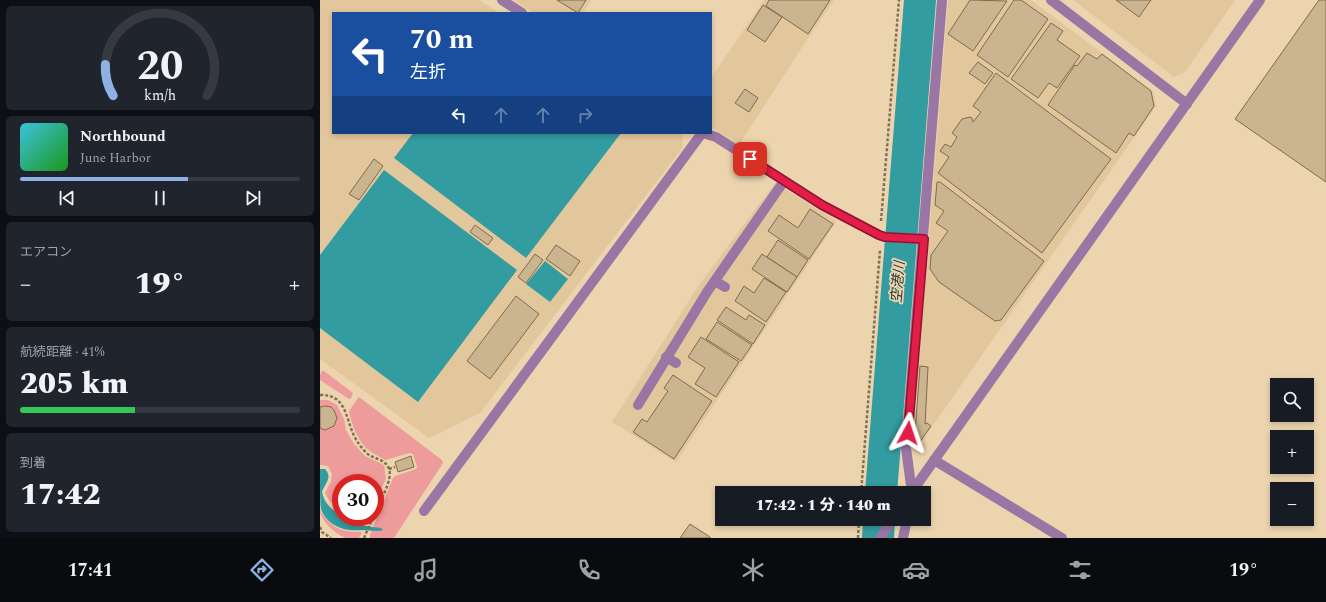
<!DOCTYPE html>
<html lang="ja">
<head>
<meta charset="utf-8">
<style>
	body { margin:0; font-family:Spectral,"Noto Sans JP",serif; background:#20242c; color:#f1f3f6; height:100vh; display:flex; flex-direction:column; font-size:15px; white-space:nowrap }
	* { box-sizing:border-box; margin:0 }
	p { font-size:13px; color:#9ea1a6 }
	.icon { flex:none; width:22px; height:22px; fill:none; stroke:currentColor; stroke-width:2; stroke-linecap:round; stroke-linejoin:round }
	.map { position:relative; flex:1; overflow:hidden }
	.panel { display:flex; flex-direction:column; gap:6px; padding:6px; background:#0d0f14; width:320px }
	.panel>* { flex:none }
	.banner { position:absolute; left:12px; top:12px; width:380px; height:122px; border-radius:0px; box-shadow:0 2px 6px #0003; background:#1a4fa0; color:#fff; overflow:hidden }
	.controls { position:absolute; left:950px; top:378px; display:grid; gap:8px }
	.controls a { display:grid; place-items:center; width:44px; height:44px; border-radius:0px; background:#171b24; box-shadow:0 2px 6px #0003; font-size:20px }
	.speed { position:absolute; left:12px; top:474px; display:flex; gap:8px; font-size:20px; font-weight:700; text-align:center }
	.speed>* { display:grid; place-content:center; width:52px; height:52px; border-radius:50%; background:#171b24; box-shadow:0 2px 6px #0003; line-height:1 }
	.speed .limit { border:6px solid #d22; background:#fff; color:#111 }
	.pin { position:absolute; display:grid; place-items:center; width:34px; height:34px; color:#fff; margin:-17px; border-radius:8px; box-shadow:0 2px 6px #0006 }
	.me { position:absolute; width:44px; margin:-22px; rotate:5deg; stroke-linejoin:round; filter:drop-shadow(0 0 3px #0008) }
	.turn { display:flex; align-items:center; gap:14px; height:84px; padding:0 12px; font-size:18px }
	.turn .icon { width:52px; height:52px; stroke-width:2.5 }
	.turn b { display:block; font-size:28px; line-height:34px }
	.lanes { display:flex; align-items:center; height:38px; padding:0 12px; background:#0003; justify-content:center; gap:20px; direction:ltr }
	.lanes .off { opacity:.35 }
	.big { font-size:30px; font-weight:800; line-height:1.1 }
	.panel .tile { flex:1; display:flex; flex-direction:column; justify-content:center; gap:6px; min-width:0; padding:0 14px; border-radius:6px; background:#20242c }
	.panel .dial { align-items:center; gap:0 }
	.dial svg { height:104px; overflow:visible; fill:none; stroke:#363941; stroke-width:7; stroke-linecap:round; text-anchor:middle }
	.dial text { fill:#f1f3f6; stroke:none }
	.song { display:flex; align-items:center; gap:12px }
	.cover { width:48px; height:48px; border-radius:6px; background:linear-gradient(135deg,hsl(190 70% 55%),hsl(120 70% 35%)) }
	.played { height:4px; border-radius:2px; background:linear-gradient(90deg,#8eb1e3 60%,#363941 60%) }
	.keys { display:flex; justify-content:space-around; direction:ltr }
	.heat { display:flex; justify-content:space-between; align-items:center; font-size:22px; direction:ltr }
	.charge { height:6px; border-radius:3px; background:linear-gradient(90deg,#34c759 41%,#363941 0) }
	.trip { position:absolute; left:395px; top:486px; width:216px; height:40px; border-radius:0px; background:#171b24; box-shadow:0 2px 6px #0003; font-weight:800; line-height:40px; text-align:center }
	.tab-bar { display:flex; height:64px; justify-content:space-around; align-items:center; background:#090b0e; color:#9ea1a6 }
	.tab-bar .icon { width:28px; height:28px }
	.tab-bar .on { color:#8eb1e3 }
	.tab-bar b { font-size:18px; color:#f1f3f6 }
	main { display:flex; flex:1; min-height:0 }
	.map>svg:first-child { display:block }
</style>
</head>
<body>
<main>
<section class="panel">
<div class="tile dial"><svg viewBox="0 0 100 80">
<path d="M14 69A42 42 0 1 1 86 69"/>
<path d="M14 69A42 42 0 0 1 8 45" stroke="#8eb1e3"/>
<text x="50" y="56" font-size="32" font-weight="700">20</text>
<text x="50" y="72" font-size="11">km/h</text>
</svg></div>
<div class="tile">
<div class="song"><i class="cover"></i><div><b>Northbound</b><p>June Harbor</p></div></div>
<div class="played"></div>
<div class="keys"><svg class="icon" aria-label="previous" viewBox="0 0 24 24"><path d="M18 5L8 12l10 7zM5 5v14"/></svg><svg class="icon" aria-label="pause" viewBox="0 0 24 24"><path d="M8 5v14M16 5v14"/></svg><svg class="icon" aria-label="next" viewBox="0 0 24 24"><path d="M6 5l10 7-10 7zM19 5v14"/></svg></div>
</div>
<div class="tile"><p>エアコン</p>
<div class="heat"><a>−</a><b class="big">19°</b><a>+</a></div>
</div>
<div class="tile"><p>航続距離 · 41%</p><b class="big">205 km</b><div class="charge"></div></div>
<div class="tile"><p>到着</p><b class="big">17:42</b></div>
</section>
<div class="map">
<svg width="1006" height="538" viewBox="0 0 1006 538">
	<rect width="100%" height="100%" fill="#ecd4ae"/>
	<g fill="#e3c79c">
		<polygon points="0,0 159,0 179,13 13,13 13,133 359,133 362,135 363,147 160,413 109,438 0,359"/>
		<polygon points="194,0 271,0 263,13 214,13"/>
		<polygon points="444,0 514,0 477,55 419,145 391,126 391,78"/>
		<polygon points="628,0 711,0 833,91 836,106 595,451 592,449"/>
		<polygon points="753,0 915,0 865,72 854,77"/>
		<polygon points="455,183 517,221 356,462 292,422 379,285"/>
	</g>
	<g fill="#ee9b9c">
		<polygon points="2,371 4,371 33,393 31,398 29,399 0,380 0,375"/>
		<path d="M 39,397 L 122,460 L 123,463 L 74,538 L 50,538 L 50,535 L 73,478 L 75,476 L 96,469 L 97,467 L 93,454 L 90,453 L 65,460 C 61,457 55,455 51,452 C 38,443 32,426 29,411 L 38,398 Z"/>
		<path d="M 0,400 L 8,400 L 17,405 L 24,419 L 26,430 L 34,444 L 45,456 L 64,465 L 66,479 L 55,502 L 55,483 L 21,483 L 21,511 C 14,506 9,501 5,493 L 11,481 L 12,474 L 8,466 L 0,465 Z"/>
		<path d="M 0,510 C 8,526 22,533 40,532 L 42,533 L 39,538 C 36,538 30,538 26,538 C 16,535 0,520 0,510 Z"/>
	</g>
	<g fill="#329ca0">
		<polygon points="93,133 301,133 206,258 74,158"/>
		<polygon points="64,170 197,270 98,402 0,328 0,255"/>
		<polygon points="225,261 248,279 230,302 206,284"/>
		<path d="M 0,469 L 5,469 C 13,478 5,483 2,492 C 4,503 12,510 21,515 L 21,517 C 26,517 28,521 33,522 C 42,526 52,527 61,528 L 63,530 C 58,532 48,530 42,530 C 25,532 7,526 1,509 C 0,502 0,478 0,469 Z"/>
	</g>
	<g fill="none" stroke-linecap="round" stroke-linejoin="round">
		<g stroke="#329ca0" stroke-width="32">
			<polyline points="561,493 600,0"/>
			<polyline points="558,538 559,519"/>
		</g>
	</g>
	<g fill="#cbb490" stroke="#816b49">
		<polygon points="237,0 266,0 258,13"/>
		<polygon points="449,0 510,0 488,34 446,6"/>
		<polygon points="650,0 687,1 653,51 628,34"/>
		<polygon points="694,0 701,0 728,19 688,77 657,55"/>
		<polygon points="796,0 831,0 819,17"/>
		<polygon points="999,0 1006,0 1006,182 915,119"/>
		<polygon points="443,5 462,17 445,42 427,30"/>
		<polygon points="731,23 743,31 737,40 760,56 737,88 729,83 718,98 691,79"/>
		<polygon points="767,53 777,59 782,54 831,91 834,106 814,136 809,133 796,153 728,105 755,65 757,66"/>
		<polygon points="658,62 673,73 665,84 649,73"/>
		<polygon points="676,73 791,159 722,253 618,173 629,157 620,151 625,144 631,147 637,137 632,133 642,119 650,117 652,118 653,122 661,112 653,106"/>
		<polygon points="425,89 438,98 429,112 415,103"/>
		<polygon points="54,159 63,166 39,200 29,194"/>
		<polygon points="617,182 620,182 724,261 681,320 675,321 619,282 610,269 611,255 628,231 616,223 624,211 615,205"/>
		<polygon points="490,209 513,224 489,259 448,231 459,215 478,228"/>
		<polygon points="155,225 173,238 168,245 150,232"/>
		<polygon points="458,240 488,260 477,277 447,257"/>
		<polygon points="236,245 260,261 250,276 226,259"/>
		<polygon points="215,254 223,260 206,283 198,277"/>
		<polygon points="442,254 477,277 467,292 432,269"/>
		<polygon points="444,278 466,292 446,322 415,301 424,286 434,293"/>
		<polygon points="196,296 219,314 170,379 147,361"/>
		<polygon points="406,307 426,320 429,315 445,325 433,344 397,320"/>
		<polygon points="397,322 432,345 421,361 386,339"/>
		<polygon points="381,337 419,362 396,397 375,384 385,368 368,357"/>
		<polygon points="600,366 608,367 605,424 607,423 611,426 596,447 594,446"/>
		<polygon points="353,375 392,401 354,459 313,432 322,419 327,422 348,391 344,388"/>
		<polygon points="6,406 11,407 14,410 17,418 14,426 5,430 0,428 0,407"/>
		<polygon points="91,456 94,467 78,472 75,462"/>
		<polygon points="370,524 390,537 390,538 360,538"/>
	</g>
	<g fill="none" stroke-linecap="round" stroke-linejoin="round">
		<g stroke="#807057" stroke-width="2.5" stroke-dasharray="3 2" stroke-linecap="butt">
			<polyline points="561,221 579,0"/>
			<path d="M 0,395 C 29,394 25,423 37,441 C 40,446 45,452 49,455 C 56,459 66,460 69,469 C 73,480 60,501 55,512"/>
			<polyline points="69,469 75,467"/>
			<polyline points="541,493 560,250"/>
			<polyline points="0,527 2,532 11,538"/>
			<polyline points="44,538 53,517"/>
			<polyline points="538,538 539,519"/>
		</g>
		<g stroke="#9a76a5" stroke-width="10">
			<polyline points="182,0 202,13"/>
			<polyline points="731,0 867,104"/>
			<polyline points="383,133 396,137 502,205 559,235 565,237 604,239"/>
			<polyline points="395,281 405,287"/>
			<polyline points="346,357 356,363"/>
			<polyline points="318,405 387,292 464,181"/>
			<polyline points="614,460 742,538"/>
			<polyline points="591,493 940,0"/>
			<polyline points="592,493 586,448 622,0"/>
			<polyline points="104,511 382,133"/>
			<polyline points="560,538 573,519"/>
			<polyline points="583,538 587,519"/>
		</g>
	</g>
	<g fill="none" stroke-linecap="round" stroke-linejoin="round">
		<g stroke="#92132f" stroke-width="10">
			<polyline id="route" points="430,159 502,205 559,235 565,237 604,239 588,433"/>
		</g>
		<use href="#route" stroke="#e11d48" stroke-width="7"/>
	</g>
	<g text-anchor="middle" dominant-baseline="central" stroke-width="3.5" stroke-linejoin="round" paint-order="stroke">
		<g font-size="14" font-style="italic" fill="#203738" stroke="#ecd4ae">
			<text transform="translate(578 282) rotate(-85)">空港川</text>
		</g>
	</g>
</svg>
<div class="controls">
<a><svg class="icon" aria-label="search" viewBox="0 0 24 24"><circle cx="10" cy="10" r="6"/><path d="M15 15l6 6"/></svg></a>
<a>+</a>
<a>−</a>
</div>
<div class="speed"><div class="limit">30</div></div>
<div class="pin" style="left:430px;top:159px;background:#d93025"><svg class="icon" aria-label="arrive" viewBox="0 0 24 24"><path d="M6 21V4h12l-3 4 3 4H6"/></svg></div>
<svg class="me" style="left:588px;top:433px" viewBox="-20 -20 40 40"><path d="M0-17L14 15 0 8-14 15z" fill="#e11d48" stroke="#fff" stroke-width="4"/></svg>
<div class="trip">17:42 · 1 分 · 140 m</div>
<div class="banner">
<div class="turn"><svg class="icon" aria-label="left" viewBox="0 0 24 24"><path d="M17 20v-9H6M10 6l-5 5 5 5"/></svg><div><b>70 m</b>左折</div></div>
<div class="lanes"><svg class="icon" aria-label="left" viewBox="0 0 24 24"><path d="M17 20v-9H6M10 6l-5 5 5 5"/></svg><svg class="icon off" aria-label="ahead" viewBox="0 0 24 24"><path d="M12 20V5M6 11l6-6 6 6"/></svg><svg class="icon off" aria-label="ahead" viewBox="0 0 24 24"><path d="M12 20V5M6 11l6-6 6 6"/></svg><svg class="icon off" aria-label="right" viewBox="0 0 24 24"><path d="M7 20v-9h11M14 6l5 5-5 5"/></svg></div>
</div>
</div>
</main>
<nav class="tab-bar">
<b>17:41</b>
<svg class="icon on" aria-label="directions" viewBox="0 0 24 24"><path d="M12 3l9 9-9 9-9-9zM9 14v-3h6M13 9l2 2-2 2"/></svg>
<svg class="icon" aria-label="music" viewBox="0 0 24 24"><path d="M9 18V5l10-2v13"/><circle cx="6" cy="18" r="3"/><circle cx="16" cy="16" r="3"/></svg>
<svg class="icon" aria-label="phone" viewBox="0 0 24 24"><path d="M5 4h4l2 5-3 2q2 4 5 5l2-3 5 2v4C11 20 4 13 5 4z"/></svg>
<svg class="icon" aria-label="climate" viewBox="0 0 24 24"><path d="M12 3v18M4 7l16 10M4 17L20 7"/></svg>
<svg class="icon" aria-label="car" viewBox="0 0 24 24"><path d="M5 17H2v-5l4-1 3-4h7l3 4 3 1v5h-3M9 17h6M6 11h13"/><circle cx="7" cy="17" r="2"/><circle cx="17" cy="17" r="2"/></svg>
<svg class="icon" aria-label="filters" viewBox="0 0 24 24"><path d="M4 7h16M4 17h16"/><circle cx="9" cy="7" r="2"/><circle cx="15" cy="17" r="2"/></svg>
<b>19°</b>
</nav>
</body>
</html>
